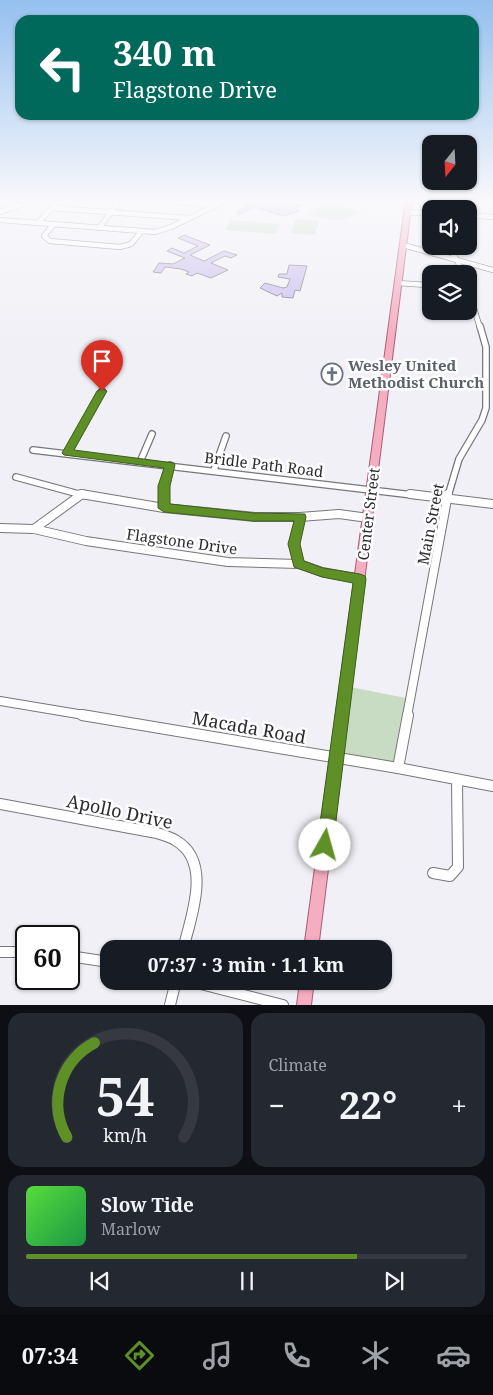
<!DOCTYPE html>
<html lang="en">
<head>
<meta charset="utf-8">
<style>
	body { margin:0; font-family:"Noto Serif",serif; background:#242831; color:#f1f3f6; height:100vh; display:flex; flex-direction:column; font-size:19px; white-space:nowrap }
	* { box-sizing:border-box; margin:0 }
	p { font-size:16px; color:#9ea1a6 }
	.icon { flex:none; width:28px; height:28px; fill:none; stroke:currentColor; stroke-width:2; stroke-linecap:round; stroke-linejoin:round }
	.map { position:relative; height:1005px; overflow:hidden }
	.side { display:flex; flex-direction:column; gap:8px; padding:8px; background:#0d0f14; flex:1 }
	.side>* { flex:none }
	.top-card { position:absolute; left:15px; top:15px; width:464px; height:105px; border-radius:15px; box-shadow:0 1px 4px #0004; background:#00695c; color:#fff; overflow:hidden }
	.needle { width:32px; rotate:198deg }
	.buttons { position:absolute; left:422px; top:135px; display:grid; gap:10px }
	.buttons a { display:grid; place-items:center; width:55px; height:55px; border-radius:10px; background:#171b24; box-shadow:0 1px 4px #0004; font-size:25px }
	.speed { position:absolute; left:15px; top:925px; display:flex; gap:10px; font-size:25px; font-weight:700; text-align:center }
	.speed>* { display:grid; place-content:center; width:65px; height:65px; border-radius:50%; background:#171b24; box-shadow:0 1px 4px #0004; line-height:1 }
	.speed .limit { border:2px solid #111; border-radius:8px; background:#fff; color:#111 }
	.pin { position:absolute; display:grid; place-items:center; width:42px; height:42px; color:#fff; margin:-51px -21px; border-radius:50% 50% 50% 0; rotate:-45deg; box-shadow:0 0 5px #0007 }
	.pin .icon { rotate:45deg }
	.me { position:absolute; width:55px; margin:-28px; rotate:7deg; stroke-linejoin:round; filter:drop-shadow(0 0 4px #0008) }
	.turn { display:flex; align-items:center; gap:18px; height:105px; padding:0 15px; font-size:22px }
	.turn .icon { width:65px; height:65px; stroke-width:2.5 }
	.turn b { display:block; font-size:35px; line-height:42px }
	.big { font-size:38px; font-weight:700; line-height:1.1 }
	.side .tile { flex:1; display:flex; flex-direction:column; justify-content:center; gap:8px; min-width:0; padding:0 18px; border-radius:15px; background:#242831 }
	.side .dial { align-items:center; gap:0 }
	.dial svg { height:130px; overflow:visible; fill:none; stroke:#363941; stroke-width:7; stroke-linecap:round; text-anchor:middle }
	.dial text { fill:#f1f3f6; stroke:none }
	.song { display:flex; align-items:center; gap:15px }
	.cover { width:60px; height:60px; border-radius:8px; background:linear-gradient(135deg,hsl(110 70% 55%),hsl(140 70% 35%)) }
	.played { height:5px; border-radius:2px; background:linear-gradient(90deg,#5f9028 75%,#363941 75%) }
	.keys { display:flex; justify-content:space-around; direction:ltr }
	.heat { display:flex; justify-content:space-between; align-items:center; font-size:28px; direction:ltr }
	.side .tiles { flex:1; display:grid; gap:8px; grid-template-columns:1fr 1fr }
	.tile:last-child { grid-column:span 2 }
	.trip { position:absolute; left:100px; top:940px; width:292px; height:50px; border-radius:15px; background:#171b24; box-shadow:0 1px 4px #0004; font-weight:700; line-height:50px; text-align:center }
	.tabs { display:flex; height:80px; justify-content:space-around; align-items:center; background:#090b0e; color:#9ea1a6 }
	.tabs .icon { width:35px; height:35px }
	.tabs .on { color:#5f9028 }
	.tabs b { font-size:22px; color:#f1f3f6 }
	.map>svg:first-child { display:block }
</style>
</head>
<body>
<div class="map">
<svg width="493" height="1005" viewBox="0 0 493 1005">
	<rect width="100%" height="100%" fill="#f1f0f6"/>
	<g fill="#c7dcc3">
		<path d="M 331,202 L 362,212 C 343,223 327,220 308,214 Z"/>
		<polygon points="296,219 319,221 315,235 291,233"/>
		<polygon points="230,220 280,224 275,234 225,230"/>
		<polygon points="345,686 411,699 398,768 336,759"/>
	</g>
	<g fill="#cbc0ef" stroke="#7f7e83">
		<polygon points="252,199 282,199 300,205 294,208 299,211 284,216 253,207 238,215 237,212 248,205 243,204 247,201 251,202"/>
		<polygon points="184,235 210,245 190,255 204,261 224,251 237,255 231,258 225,256 211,263 228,270 211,278 197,273 192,276 186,274 189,272 181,269 165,267 161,273 153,272 159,263 173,264 185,258 167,251 172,248 184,253 198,246 178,238"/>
		<polygon points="289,265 307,266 300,291 295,290 293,298 282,297 282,293 277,296 260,288 265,283 283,288 287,287 290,279 278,277 279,274 287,274"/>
	</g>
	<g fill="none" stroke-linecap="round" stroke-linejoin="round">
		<g stroke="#77767b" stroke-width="6">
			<g id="minor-far3">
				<polyline points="138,199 216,205"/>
				<polyline points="52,208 189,218"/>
				<polyline points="438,209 459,199"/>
				<polyline points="431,211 427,212 426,217 431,224"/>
				<polyline points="0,212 37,199"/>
				<polyline points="407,213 431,212"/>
				<polyline points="469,215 493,217"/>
				<polyline points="0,220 155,232 171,227 229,199"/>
				<polyline points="38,223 60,199"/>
				<polyline points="53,225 44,236 50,241 120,247 131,244 141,232"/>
				<polyline points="99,228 121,199"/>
				<polyline points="403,245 493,270"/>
				<polyline points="447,246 457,260 463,274"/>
				<polyline points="398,283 427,285"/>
				<polyline points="469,292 480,328"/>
			</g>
		</g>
		<g stroke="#77767b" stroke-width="8">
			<g id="minor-far2">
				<polyline points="33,450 421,496"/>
				<polyline points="68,453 102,391"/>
				<polyline points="140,462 152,434"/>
				<polyline points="214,470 226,436"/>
				<polyline points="16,477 86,496"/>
				<polyline points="80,496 82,494"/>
				<polyline points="164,496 164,486 170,465"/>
				<polyline points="448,496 459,459 482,420 486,408 486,347 480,326"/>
			</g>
		</g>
		<g stroke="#77767b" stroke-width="10">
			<g id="minor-far1">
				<polyline points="81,494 164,508 255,517 300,517 339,514 368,518"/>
				<polyline points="164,494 164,508"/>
				<polyline points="410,494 493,504"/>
				<polyline points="0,528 34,529 86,541 228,562 299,564 322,572 360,579"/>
				<polyline points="34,529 82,494"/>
				<polyline points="299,564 294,544 300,517"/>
				<polyline points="0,701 90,716"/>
				<polyline points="407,716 448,494"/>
			</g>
		</g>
		<g stroke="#77767b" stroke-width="12">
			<g id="minor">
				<polyline points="82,715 398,768 493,786"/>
				<polyline points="398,768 408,715"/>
				<path d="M 0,804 L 157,833 C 163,835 170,837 175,840 C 213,861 191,917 183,949"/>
				<polyline points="433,873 450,876 458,867 457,780"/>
				<polyline points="0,952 26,952"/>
				<polyline points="69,956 109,962"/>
				<polyline points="189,981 283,1005"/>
				<polyline points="170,1005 176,981"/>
			</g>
		</g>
		<g stroke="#a85c73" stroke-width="2">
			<g id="major">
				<polygon points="406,199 412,199 318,949 304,949"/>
				<polygon points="300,981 314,981 311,1005 297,1005"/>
			</g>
		</g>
		<use href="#minor-far3" stroke="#fff" stroke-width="4.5"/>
		<use href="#minor-far2" stroke="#fff" stroke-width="5.5"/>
		<use href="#minor-far1" stroke="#fff" stroke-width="8"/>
		<use href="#minor" stroke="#fff" stroke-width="10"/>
		<use href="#major" fill="#f4adc1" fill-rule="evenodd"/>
	</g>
	<linearGradient id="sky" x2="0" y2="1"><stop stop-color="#94c0ef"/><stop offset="0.59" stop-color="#f9f8fb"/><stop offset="1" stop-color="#f9f8fb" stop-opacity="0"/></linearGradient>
	<rect width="493" height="340" fill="url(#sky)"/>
	<polygon fill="#5f9028" stroke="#3e5e1a" points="102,388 107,391 74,450 174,463 175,465 170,486 170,504 254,513 305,514 306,517 300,544 304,561 323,568 360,574 365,576 366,579 333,845 331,851 325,853 319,851 317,845 353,583 322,577 294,567 288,544 294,521 254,521 164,512 158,508 158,486 164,468 64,455 62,453 97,391"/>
	<defs>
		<g id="church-ring" transform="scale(1.125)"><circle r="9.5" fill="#fefeff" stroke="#6b7280" stroke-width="1.5"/><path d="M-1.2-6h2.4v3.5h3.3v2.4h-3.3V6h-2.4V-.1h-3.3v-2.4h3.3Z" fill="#6b7280"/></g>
	</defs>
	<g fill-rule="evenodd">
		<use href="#church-ring" x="332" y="374"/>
	</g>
	<g text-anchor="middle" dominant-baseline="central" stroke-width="5" stroke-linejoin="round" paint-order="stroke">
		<g font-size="15" font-weight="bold" fill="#5b616d" stroke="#fefeff" text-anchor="start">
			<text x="348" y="365">Wesley United<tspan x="348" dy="17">Methodist Church</tspan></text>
		</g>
		<g font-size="15" fill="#2b2b2d" stroke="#fefeff">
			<text transform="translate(264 464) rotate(7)">Bridle Path Road</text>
			<text transform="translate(368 514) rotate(-83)">Center Street</text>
			<text transform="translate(430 524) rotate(-79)">Main Street</text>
			<text transform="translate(182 541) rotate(8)">Flagstone Drive</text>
		</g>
		<g font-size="18" fill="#2b2b2d" stroke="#fefeff">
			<text transform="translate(249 727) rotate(10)">Macada Road</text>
			<text transform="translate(120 811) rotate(12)">Apollo Drive</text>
		</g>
	</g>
</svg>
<div class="buttons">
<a><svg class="needle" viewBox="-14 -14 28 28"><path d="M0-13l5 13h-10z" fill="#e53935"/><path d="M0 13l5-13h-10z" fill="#9ea1a6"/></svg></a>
<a><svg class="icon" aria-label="sound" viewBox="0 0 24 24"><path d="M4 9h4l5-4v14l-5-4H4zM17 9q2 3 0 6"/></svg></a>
<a><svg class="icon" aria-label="layers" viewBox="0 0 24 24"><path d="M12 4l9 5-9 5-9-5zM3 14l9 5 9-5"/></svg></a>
</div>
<div class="speed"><div class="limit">60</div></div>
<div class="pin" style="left:102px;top:391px;background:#d93025"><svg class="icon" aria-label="arrive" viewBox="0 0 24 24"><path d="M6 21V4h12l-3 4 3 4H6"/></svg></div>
<svg class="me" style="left:325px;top:845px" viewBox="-20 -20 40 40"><circle r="19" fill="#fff"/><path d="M0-13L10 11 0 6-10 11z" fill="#5f9028"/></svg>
<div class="trip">07:37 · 3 min · 1.1 km</div>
<div class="top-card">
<div class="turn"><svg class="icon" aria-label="left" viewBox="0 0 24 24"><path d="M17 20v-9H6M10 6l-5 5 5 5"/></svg><div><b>340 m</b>Flagstone Drive</div></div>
</div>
</div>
<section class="side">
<div class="tiles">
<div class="tile dial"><svg viewBox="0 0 100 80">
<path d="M14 69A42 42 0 1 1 86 69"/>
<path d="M14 69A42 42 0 0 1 31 11" stroke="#5f9028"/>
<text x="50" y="56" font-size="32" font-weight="700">54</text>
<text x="50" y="72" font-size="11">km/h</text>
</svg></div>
<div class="tile"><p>Climate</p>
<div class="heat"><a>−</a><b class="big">22°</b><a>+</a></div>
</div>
<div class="tile">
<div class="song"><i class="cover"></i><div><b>Slow Tide</b><p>Marlow</p></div></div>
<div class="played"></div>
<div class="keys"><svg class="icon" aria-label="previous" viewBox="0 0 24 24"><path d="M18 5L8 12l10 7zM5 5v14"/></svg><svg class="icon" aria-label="pause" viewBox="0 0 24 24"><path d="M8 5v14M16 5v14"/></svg><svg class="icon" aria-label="next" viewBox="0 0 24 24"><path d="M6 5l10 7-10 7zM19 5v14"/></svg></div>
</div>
</div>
</section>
<nav class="tabs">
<b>07:34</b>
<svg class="icon on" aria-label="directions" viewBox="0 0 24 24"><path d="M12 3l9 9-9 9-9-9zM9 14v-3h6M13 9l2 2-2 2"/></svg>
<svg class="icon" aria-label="music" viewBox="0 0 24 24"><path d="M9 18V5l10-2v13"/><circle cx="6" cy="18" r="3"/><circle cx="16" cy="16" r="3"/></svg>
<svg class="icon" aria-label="phone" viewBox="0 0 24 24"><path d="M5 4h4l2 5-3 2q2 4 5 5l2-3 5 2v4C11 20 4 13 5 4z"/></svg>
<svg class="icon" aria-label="climate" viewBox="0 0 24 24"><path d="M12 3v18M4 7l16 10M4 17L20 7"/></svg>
<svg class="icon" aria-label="car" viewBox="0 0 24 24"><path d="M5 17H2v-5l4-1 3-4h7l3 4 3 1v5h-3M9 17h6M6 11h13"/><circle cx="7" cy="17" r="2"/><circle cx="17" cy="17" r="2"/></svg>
</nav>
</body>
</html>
